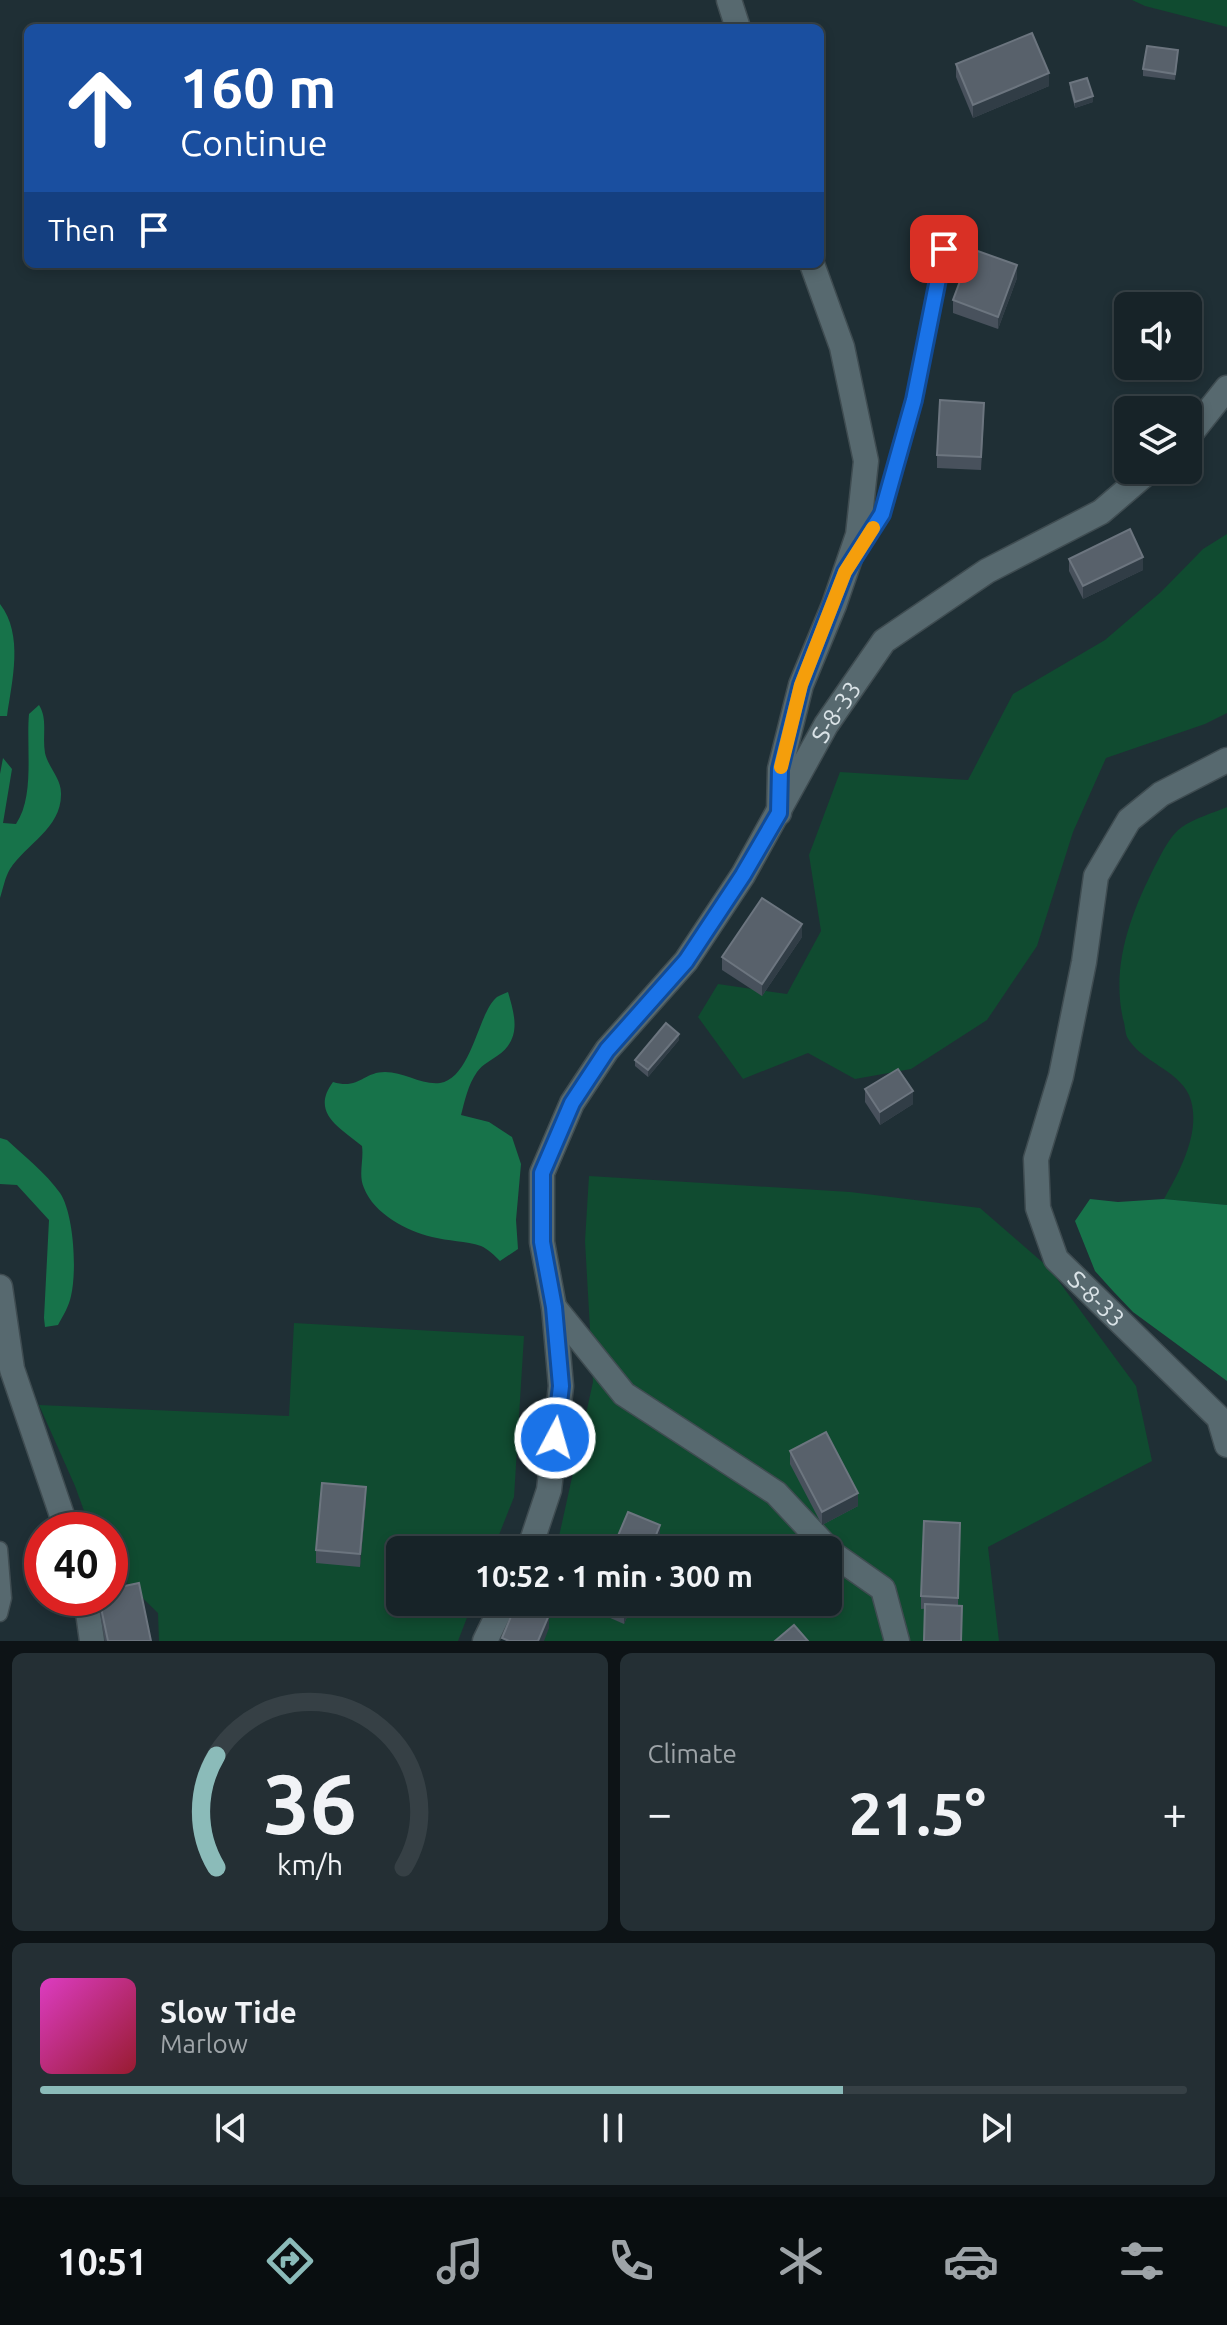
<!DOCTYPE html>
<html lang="en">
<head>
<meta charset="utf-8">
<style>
	body { margin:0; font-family:Ubuntu,"Noto Sans Armenian",sans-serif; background:#242f34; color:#f1f3f6; height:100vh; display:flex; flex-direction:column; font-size:30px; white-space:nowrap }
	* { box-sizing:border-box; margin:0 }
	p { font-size:26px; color:#9ea4a8 }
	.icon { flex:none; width:44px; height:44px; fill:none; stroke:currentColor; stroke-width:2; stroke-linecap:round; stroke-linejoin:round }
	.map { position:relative; height:1641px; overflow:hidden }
	.side { display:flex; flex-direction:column; gap:12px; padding:12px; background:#0d1316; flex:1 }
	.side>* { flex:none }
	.hud { position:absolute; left:24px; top:24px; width:800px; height:244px; border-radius:12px; box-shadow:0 4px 12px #0003,0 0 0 2px #364045; background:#1a4fa0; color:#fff; overflow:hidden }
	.controls { position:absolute; left:1114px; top:292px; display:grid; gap:16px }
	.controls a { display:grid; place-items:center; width:88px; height:88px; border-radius:12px; background:#172328; box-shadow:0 4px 12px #0003,0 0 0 2px #364045; font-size:40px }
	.speed { position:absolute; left:24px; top:1512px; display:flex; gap:16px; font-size:40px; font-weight:700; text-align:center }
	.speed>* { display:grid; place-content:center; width:104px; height:104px; border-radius:50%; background:#172328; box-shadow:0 4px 12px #0003,0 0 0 2px #364045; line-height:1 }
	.speed .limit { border:12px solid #d22; background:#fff; color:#111 }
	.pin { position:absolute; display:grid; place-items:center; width:68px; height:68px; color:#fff; margin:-34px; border-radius:16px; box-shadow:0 4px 12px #0006 }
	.me { position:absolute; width:88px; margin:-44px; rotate:6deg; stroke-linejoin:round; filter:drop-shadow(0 0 6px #0008) }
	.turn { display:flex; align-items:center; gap:28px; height:168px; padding:0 24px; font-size:36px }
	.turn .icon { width:104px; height:104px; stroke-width:2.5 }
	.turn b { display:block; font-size:56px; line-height:68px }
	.then { display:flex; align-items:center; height:76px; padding:0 24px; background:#0003; gap:16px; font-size:30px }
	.big { font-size:60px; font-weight:600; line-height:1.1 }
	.side .widget { flex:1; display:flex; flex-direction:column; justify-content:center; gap:12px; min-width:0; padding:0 28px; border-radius:12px; background:#242f34 }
	.side .dial { align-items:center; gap:0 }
	.dial svg { height:208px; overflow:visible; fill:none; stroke:#364045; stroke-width:7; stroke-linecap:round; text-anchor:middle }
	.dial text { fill:#f1f3f6; stroke:none }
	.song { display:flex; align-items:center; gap:24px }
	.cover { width:96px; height:96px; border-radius:12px; background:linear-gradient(135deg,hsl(310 70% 55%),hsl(350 70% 35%)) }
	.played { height:8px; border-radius:4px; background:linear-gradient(90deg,#8bbbb9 70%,#364045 70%) }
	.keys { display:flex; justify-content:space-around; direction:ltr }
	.heat { display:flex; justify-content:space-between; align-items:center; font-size:44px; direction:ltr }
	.side .tiles { flex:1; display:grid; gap:12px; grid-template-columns:1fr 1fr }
	.widget:last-child { grid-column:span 2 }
	.trip { position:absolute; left:386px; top:1536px; width:456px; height:80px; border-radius:12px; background:#172328; box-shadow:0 4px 12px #0003,0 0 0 2px #364045; font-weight:600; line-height:80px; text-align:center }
	.tabs { display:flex; height:128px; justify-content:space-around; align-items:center; background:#090e10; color:#9ea4a8 }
	.tabs .icon { width:56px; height:56px }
	.tabs .selected { color:#8bbbb9 }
	.tabs b { font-size:36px; color:#f1f3f6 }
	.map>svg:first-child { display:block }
</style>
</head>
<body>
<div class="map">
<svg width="1227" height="1641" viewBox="0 0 1227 1641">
	<rect width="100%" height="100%" fill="#1f2f35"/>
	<g fill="#104b30">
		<polygon points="1132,0 1227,0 1227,27 1145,6"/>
		<polygon points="1227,534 1227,713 1205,724 1106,758 1073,832 1037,946 987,1020 911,1069 855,1079 808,1053 743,1079 698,1017 718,984 787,994 821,931 809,855 840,772 968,780 1013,694 1105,640 1161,592 1203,549"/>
		<path d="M 1227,807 L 1227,1205 L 1164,1199 C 1180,1171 1203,1129 1189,1095 C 1177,1069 1141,1062 1127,1037 C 1125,1032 1125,1024 1123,1019 C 1111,965 1131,913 1155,866 C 1162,853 1170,835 1182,827 C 1195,818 1213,813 1227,807 Z"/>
		<polygon points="589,1176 850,1192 980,1208 1049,1268 1136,1386 1152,1461 988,1547 999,1641 513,1641 534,1602 828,1602 828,1550 556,1550 593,1382 585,1241"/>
		<polygon points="294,1323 524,1336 514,1497 493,1550 400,1550 400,1602 473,1602 458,1641 159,1641 158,1613 110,1566 110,1530 91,1530 75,1486 39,1405 289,1416"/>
	</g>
	<g fill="#17734a">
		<path d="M 0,604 C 24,635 12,681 7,716 L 0,716 Z"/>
		<path d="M 39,705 C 48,719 42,736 45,753 C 48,767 61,778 61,793 C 62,828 26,844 10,869 C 5,877 3,889 0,898 L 0,774 L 3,758 L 12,769 L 3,823 L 16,824 C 35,796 26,748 29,714 Z"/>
		<path d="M 508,992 C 515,1016 522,1039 497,1056 C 490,1061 483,1064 477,1072 C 468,1085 465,1100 461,1115 L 489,1122 L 512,1137 L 521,1164 L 516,1220 L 518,1249 L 500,1261 C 495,1256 488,1249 481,1246 C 466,1241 448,1241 432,1237 C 407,1231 374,1214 364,1188 C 358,1175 364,1160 362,1146 C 340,1128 310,1113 333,1082 C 359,1090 363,1072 385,1072 C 404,1072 421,1085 440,1083 C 472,1078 478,1012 497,997 C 500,995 504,994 508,992 Z"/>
		<path d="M 0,1138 L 7,1140 C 24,1156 46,1173 60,1193 C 74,1214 77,1271 71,1296 C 69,1306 63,1316 58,1325 L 45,1327 L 44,1318 L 49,1220 L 17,1185 L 0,1184 Z"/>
		<polygon points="1090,1199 1118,1202 1164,1199 1227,1205 1227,1381 1133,1312 1113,1291 1095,1271 1075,1221"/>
	</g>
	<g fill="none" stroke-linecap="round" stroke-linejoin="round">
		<g stroke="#3f4c51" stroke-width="17">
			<g id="service">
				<polyline points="860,548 882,514 914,400 944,249"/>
				<polyline points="0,1549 4,1598 0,1614"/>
			</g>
		</g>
		<g stroke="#3f4c51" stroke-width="27">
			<g id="minor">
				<polyline points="729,0 738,28"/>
				<polyline points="779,813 780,769 801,685 834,605 858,535 866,461 842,347 812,264"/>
				<polyline points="0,1287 12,1369 67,1530"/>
				<polyline points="554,1307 624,1394 776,1493 833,1554 883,1589 897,1641"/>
				<polyline points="86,1598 92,1641"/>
			</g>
		</g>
		<g stroke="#3f4c51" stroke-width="27">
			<g id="tertiary">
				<polyline points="1188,437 1227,388"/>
				<path id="s1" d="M 1227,760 L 1161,794 L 1129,820 L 1096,876 L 1084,962 L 1061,1076 L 1036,1159 L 1038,1208 L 1056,1259 L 1219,1418 L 1227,1445"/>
				<path id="s2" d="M 529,1550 L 549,1490 L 561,1386 L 554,1307 L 542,1242 L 542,1173 L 572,1103 L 607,1050 L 686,961 L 743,875 L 826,725 L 884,641 L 987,571 L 1101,512 L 1150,470"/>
				<polyline points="485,1641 504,1602"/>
			</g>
		</g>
		<use href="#service" stroke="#57696f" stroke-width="14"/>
		<use href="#minor" stroke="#57696f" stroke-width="24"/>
		<use href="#tertiary" stroke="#57696f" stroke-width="24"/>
	</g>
	<g fill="#48515c">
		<polygon points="1178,56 1175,80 1143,76 1143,69"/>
		<polygon points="956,64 1049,86 973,118 956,77"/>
		<polygon points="1070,83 1093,102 1075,108 1070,89"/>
		<polygon points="1017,278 998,329 953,313 953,300"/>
		<polygon points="984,415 981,470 937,468 937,455"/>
		<polygon points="1069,559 1143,570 1083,599 1069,571"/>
		<polygon points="802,937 762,996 722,970 722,957"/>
		<polygon points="679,1040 648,1077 635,1066 635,1060"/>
		<polygon points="865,1089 913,1104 880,1125 865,1102"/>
		<polygon points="790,1451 858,1506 822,1525 790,1464"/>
		<polygon points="366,1500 360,1567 316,1563 316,1550"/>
		<polygon points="960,1523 958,1606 921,1609 921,1596"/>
		<polygon points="98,1598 110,1598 151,1641 105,1641 98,1604"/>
		<polygon points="592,1602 633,1602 624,1624 592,1610"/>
	</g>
	<g fill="#313d46">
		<polygon points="1049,73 1049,86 973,118 973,105"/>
		<polygon points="1093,96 1093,102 1075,108 1075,102"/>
		<polygon points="1017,265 1017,278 998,329 998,317"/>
		<polygon points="1143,557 1143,570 1083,599 1083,586"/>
		<polygon points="802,924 802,937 762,996 762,984"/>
		<polygon points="679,1034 679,1040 648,1077 648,1070"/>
		<polygon points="913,1091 913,1104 880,1125 880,1112"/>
		<polygon points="366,1487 366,1500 360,1567 360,1554"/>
		<polygon points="858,1493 858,1506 822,1525 822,1512"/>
		<polygon points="660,1525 660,1538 655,1550 650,1550"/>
		<polygon points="628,1602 633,1602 624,1624 624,1611"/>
		<polygon points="549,1615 549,1628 544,1641 538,1641"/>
	</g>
	<g fill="#58616b" stroke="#6c757f" stroke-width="2">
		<polygon points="1032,33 1049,73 973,105 956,64"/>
		<polygon points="1147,46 1178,50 1175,74 1143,69"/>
		<polygon points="1087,78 1093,96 1075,102 1070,83"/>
		<polygon points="972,249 1017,265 998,317 953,300"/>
		<polygon points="940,400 984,403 981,457 937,455"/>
		<polygon points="1130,529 1143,557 1083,586 1069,559"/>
		<polygon points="762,898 802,924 762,984 722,957"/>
		<polygon points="666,1023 679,1034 648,1070 635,1060"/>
		<polygon points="898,1069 913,1091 880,1112 865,1089"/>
		<polygon points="826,1432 858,1493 822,1512 790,1451"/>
		<polygon points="322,1483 366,1487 360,1554 316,1550"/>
		<polygon points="628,1512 660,1525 650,1550 612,1550"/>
		<polygon points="924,1521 960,1523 958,1598 921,1596"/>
		<polygon points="139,1583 151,1641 108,1641 99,1598 110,1598 110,1589"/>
		<polygon points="517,1602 549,1615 538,1641 509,1641 502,1638"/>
		<polygon points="603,1602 628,1602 624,1611"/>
		<polygon points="925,1604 962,1606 961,1641 924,1641"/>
		<polygon points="794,1625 808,1641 775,1641"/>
	</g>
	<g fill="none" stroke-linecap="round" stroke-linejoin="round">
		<g stroke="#114b97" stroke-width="20">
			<polyline id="route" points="555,1438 561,1386 554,1307 542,1242 542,1173 572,1103 607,1050 686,961 743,875 779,813 780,769 801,685 845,572 882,514 914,400 944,249"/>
		</g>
		<use href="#route" stroke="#1a73e8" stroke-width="14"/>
		<polyline stroke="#f59e0b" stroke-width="14" points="781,767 801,685 845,572 873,528"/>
	</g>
	<g text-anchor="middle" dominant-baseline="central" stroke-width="8" stroke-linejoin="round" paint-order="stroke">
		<g font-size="24" fill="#dae3e7" stroke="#0f1618">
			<text stroke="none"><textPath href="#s2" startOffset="932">Տ-8-33</textPath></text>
			<text stroke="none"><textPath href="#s1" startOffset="630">Տ-8-33</textPath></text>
		</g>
	</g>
</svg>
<div class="controls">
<a><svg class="icon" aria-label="sound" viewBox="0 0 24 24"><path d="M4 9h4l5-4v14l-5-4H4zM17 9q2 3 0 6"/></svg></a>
<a><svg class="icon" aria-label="layers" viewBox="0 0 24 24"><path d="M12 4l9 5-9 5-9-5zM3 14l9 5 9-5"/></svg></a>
</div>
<div class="speed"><div class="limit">40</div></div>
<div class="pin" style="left:944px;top:249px;background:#d93025"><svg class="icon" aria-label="arrive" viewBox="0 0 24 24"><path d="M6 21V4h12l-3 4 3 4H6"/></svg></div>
<svg class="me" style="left:555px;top:1438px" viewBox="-20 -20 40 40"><circle r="17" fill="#1a73e8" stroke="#fff" stroke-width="3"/><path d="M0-11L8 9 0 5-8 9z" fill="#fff"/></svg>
<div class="trip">10:52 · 1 min · 300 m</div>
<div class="hud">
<div class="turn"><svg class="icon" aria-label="ahead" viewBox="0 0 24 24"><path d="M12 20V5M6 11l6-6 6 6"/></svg><div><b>160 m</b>Continue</div></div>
<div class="then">Then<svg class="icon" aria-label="arrive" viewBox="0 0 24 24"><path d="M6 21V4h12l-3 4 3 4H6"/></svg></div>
</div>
</div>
<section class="side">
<div class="tiles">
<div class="widget dial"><svg viewBox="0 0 100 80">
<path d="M14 69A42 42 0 1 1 86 69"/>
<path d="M14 69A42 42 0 0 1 14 26" stroke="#8bbbb9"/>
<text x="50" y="56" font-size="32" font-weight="700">36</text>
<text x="50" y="72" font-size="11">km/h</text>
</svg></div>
<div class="widget"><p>Climate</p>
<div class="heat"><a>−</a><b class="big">21.5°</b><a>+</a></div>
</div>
<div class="widget">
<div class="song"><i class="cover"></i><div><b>Slow Tide</b><p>Marlow</p></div></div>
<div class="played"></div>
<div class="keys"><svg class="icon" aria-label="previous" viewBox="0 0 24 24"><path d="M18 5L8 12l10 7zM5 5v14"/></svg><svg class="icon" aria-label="pause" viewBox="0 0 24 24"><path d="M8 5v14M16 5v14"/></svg><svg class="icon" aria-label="next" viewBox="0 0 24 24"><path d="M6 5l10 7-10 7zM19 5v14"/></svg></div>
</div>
</div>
</section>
<nav class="tabs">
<b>10:51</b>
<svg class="icon selected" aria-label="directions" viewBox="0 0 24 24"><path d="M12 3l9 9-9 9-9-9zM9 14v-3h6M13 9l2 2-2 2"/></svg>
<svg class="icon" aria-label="music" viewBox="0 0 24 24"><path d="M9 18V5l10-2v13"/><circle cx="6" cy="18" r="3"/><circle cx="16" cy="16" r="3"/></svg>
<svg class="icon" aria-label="phone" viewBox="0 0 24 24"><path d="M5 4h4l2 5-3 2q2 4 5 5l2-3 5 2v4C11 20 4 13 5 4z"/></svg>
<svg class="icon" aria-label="climate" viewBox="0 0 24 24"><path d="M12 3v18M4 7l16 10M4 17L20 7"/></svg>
<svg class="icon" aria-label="car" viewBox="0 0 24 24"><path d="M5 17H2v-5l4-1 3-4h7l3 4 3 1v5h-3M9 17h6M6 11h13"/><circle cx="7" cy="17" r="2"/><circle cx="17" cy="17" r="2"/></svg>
<svg class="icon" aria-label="filters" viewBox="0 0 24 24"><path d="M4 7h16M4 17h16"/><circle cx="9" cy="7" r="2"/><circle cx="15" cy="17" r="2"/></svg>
</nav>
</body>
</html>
